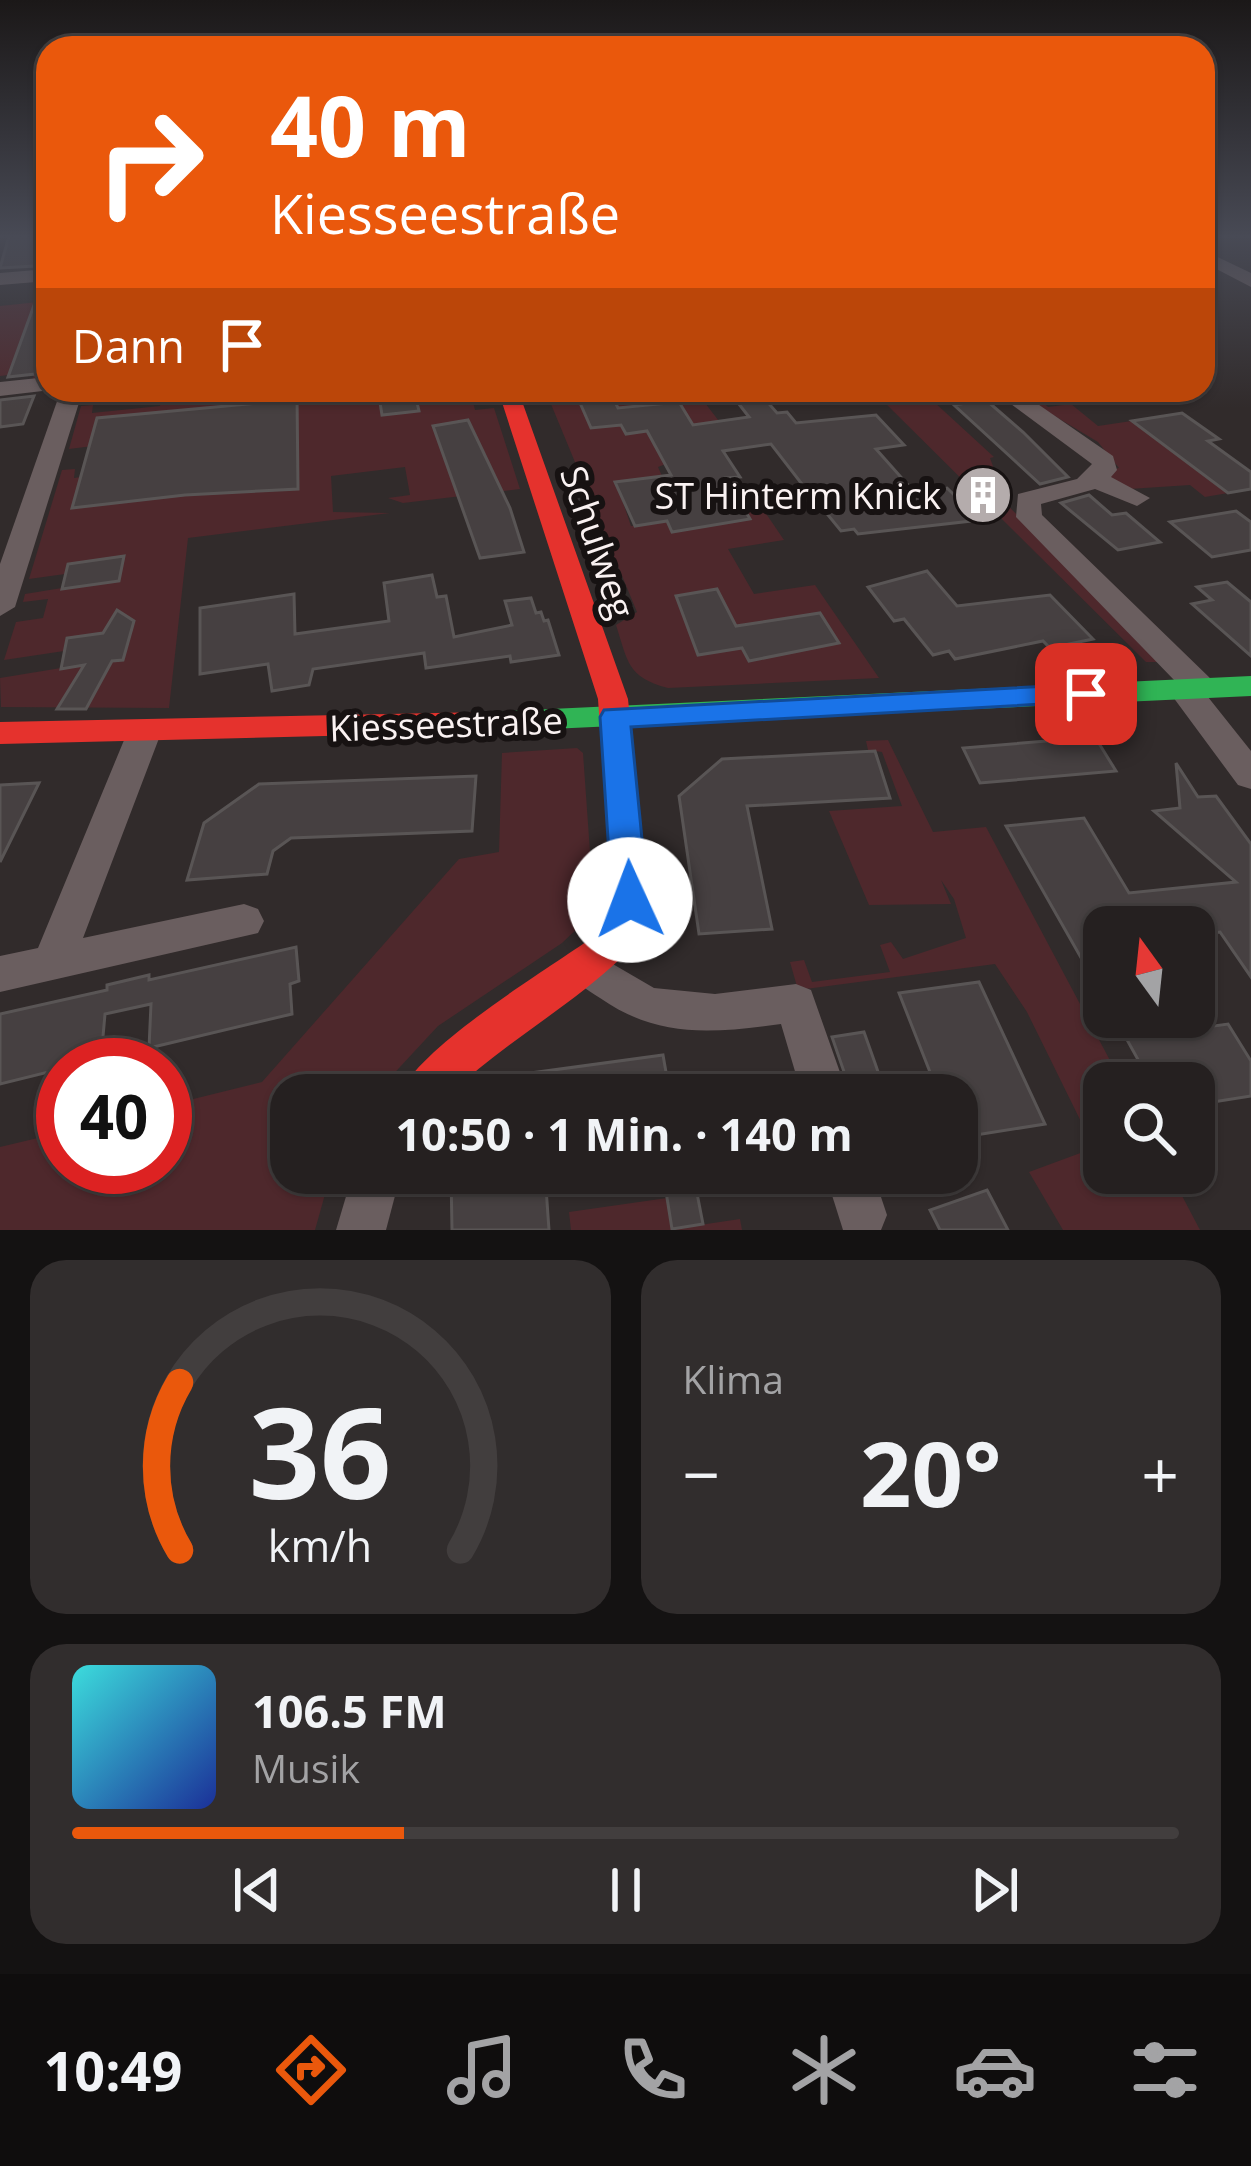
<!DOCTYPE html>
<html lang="de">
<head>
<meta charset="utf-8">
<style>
	body { margin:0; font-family:"Open Sans",sans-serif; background:#312d2d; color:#f1f3f6; height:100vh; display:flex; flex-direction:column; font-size:45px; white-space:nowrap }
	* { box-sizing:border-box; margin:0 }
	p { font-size:39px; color:#a3a3a5 }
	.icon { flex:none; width:66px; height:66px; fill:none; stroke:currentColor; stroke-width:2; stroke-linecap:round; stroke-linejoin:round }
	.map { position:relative; height:1230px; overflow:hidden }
	.side { display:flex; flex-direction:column; gap:30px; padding:30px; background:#141212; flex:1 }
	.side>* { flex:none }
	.hud { position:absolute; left:36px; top:36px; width:1179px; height:366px; border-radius:36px; box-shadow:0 3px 9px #0004,0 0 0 3px #423e3e; background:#ea580c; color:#fff; overflow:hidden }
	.needle { width:78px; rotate:345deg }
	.controls { position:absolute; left:1083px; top:906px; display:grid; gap:24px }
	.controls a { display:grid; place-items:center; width:132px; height:132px; border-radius:24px; background:#252020; box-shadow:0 3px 9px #0004,0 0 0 3px #423e3e; font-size:60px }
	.speed { position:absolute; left:36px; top:1038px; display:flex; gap:24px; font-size:60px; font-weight:700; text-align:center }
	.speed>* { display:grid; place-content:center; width:156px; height:156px; border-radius:50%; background:#252020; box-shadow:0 3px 9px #0004,0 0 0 3px #423e3e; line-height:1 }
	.speed .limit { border:18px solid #d22; background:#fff; color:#111 }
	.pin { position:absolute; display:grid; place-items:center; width:102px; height:102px; color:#fff; margin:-51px; border-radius:24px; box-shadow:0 6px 18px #0006 }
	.me { position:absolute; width:132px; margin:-66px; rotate:358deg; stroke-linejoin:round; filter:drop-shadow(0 0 9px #0008) }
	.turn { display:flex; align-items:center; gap:42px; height:252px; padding:0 36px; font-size:54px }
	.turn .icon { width:156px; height:156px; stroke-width:2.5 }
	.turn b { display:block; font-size:84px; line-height:102px }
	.then { display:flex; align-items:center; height:114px; padding:0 36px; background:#0003; gap:24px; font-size:45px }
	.big { font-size:90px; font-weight:700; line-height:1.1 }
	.side .tile { flex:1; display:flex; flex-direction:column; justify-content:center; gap:18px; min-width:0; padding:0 42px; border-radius:36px; background:#312d2d }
	.side .dial { align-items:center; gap:0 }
	.dial svg { height:312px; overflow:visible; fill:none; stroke:#423e3e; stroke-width:7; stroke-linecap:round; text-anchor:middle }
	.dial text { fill:#f1f3f6; stroke:none }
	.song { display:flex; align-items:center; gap:36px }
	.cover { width:144px; height:144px; border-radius:18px; background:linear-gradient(135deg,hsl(180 70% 55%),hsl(230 70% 35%)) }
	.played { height:12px; border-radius:6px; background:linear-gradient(90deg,#ea580c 30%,#423e3e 30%) }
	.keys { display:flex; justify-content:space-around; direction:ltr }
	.heat { display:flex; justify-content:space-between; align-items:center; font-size:66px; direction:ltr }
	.side .tiles { flex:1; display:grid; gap:30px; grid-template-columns:1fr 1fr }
	.tile:last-child { grid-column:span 2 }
	.trip { position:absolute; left:270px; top:1074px; width:708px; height:120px; border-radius:36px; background:#252020; box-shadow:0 3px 9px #0004,0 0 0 3px #423e3e; font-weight:700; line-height:120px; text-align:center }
	.menu { display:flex; height:192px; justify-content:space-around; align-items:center; background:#0f0d0d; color:#a3a3a5 }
	.menu .icon { width:84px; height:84px }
	.menu .current { color:#ea580c }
	.menu b { font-size:54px; color:#f1f3f6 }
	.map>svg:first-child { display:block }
</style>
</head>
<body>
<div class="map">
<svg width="1251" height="1230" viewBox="0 0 1251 1230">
	<rect width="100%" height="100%" fill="#312b2b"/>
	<g fill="#4e282c">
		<polygon points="48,301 48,314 30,316 10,370 48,368 48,376 33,379 34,372 0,376 0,306"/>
		<polygon points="164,390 488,390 471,393 475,410 494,408 520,489 403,503 388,498 410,495 405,467 331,476 333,512 390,513 188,538 169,708 1,707 0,678 61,668 64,651 4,660 16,622 43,618 48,599 23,602 25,594 62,588 65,574 29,579 62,470 75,469 74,478 103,474 109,444 69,449 81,406 93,405 92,413 160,406"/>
		<path d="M 695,390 L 732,438 L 658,467 L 669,492 L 616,482 L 631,526 L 667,521 L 673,532 L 749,519 L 737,497 L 720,499 L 718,495 L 750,490 L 784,540 L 728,549 L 754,594 L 815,585 L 879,678 L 668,688 C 627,677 628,662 616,625 L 637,612 L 546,392 Z"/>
		<polygon points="872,390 921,390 994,457 990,458 994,469 976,470 980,478 1160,657 1159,662 1146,662"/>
		<polygon points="1040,400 1048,407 1071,404 1098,426 1145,419 1181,445 1169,449 1228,493 1205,497 1190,485 1129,489 1110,478 1112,470 1119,468 1098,442 1033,403"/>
		<polygon points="888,740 933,832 986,827 1122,1083 1104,1083 1104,1173 1170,1173 1200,1230 1063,1230 1029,1172 1094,1148 1027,1012 995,964 798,990 790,962 804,960 812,982 890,972 880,945 891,942 903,959 966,938 954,899 941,880 951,904 869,905 829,811 902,806 882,752 868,750 866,741"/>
		<polygon points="577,748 583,753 593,894 583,923 562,943 438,1026 374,1095 291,1095 291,1173 331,1173 315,1230 0,1230 0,1147 63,1132 63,1167 165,1167 165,1106 262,1082 459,859 499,852 502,753"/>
		<polygon points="667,1198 673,1229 740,1219 742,1230 571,1230 569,1212"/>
	</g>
	<g fill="#464041" stroke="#595555" stroke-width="3">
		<polygon points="9,236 46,236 35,266 0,268"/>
		<polygon points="41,286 48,286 48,363 44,373 8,377"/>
		<polygon points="378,390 414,390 419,411 382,415"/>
		<polygon points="728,390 757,390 777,413 787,412 796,423 876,415 904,445 876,449 915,493 947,488 980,520 858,534 854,529 841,531 824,510 815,511 799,489 805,488 771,444 723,451 740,477 726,478 750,519 672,532 667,521 635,526 615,482 671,475 647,431 626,434 621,425 591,428 577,396 610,392 618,408 679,402 693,425 749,417"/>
		<polygon points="297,395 298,489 185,495 72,508 97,418 260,403 260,399"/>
		<polygon points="34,396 23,424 0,427 0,400"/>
		<polygon points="986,400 1023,432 1068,477 1040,484 954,405"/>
		<polygon points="1182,413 1219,439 1208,441 1251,472 1251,489 1228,493 1132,421"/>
		<polygon points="468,420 510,508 524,552 480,558 433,426"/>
		<polygon points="1089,495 1112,515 1126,513 1160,542 1118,550 1061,503"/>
		<polygon points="1236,511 1251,522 1251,550 1212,557 1170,522"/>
		<polygon points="124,556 119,581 62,589 68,564"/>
		<polygon points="927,571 957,606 1050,595 1093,639 1050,648 1043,641 955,659 949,651 933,655 904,619 894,621 868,587"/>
		<polygon points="432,575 437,597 446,596 454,637 512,625 505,601 531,598 536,613 541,612 544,621 548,620 559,655 511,662 510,656 426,668 424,653 313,669 309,685 272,691 268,664 200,674 200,608 294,594 295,634 389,621 384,583"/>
		<polygon points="1227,582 1251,602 1251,656 1192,604 1212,600 1197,587"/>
		<polygon points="717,589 736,626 820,613 839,643 749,661 742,648 698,655 676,596"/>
		<polygon points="117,610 134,621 123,660 112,661 86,709 57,709 84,665 61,669 67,638 103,633"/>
		<polygon points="1095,737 1116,771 980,783 963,748"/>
		<polygon points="875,751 890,798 747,806 772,929 699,934 679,796 722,759"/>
		<polygon points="1176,763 1198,797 1216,796 1251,844 1251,977 1220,932 1194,935 1194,927 1104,927 1104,998 1006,826 1084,818 1129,893 1236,882 1154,811 1180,808"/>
		<polygon points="476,776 472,831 291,838 273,851 267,874 187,880 204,823 259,784"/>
		<polygon points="39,783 0,862 0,785"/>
		<polygon points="296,947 299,981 290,984 292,1014 149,1048 151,1004 105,1014 101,1059 0,1084 0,1014 107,990 107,985 149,975 149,980"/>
		<polygon points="979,982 1045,1124 957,1138 957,1095 939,1095 899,993"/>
		<polygon points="1228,1024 1251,1061 1251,1096 1194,1105 1194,1083 1151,1083 1126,1038"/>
		<polygon points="864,1032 875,1063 886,1095 852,1095 832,1037"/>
		<polygon points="663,1055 670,1095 481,1095 481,1086 487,1079"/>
		<polygon points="451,1173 545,1173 549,1230 452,1230"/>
		<polygon points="663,1173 693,1173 703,1224 672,1229"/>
		<polygon points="987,1190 1008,1230 940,1230 930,1210"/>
	</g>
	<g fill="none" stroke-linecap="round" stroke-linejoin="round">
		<g fill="#6a5e5f" fill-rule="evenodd">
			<polygon points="1203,250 1251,273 1251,287 1203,262"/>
			<polygon points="48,269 48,281 0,285 0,273"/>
			<polygon points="48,377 51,390 0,396 0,382"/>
			<polygon points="61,390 83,390 15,607 0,616 0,564"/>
			<polygon points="992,390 1057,390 1032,400 1113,456 1117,470 1111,477 1150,498 1137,506 1095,489 1041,504 1042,515 1212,680 1217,688 1208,697 1251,751 1251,789 1238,785 1173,697 1168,689 1175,681 1016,517 1018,494 1077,479 1092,464"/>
			<polygon points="144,721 156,725 161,733 83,938 244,904 258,909 264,921 258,933 0,992 0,956 38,948 127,733 132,725"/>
			<path d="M 587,949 L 654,988 L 715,994 L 796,984 L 811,990 L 848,1095 L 802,1095 L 781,1024 C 712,1033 659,1039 600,998 C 586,989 574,982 566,967 L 572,954 Z"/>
			<polygon points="353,1173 401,1173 386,1230 336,1230"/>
			<polygon points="825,1173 873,1173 887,1215 881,1230 843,1230"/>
		</g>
		<polygon fill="#30b455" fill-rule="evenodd" points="1251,676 1251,696 486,732 475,729 471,722 475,715 486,712"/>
		<g fill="#e5322d" fill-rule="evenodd">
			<path d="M 498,390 L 518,390 L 628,699 L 648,900 C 643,921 636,943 620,959 C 567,1009 502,1044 449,1095 L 399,1095 C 421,1045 548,969 596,935 L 607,919 L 612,900 L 598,699 Z"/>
			<polygon points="486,712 497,715 501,722 497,729 486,732 0,744 0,722"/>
		</g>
	</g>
	<linearGradient id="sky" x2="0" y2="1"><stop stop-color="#1b1818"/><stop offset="0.58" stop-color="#484a55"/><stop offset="1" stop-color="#484a55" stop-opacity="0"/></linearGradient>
	<rect width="1251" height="408" fill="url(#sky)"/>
	<polygon fill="#1a73e8" stroke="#114b97" stroke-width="3" points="1086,684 1097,687 1101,694 1097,701 631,727 648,900 643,911 630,915 618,911 612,900 600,717 604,710"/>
	<defs>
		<g id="building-disc" transform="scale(3)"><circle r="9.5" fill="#b4acac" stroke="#171212"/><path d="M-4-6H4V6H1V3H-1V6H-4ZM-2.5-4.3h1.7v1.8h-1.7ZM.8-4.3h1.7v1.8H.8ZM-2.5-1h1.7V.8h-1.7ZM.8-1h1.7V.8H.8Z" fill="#fff"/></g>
	</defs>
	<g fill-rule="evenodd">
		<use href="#building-disc" x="983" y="495"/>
	</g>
	<g text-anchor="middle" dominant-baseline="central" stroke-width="12" stroke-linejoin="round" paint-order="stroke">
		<g font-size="36" fill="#faf2f2" stroke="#171212" text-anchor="end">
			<text x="941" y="495">ST Hinterm Knick</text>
		</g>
		<g font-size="36" fill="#faf2f2" stroke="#171212">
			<text transform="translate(598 542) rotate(71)">Schulweg</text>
			<text transform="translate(446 724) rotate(-2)">Kiesseestraße</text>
		</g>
	</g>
</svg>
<div class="controls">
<a><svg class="needle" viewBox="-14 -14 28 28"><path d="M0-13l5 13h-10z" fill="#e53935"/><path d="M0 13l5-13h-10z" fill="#a3a3a5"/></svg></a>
<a><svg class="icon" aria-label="search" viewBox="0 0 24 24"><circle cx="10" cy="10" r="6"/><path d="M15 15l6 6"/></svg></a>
</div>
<div class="speed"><div class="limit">40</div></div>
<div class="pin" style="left:1086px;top:694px;background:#d93025"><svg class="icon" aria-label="arrive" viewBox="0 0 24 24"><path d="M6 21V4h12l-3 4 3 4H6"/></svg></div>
<svg class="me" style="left:630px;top:900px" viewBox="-20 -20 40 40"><circle r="19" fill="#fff"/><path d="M0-13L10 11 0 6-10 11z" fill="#1a73e8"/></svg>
<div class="trip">10:50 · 1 Min. · 140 m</div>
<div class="hud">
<div class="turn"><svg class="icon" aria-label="right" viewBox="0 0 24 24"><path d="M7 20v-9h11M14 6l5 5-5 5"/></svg><div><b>40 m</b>Kiesseestraße</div></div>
<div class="then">Dann<svg class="icon" aria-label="arrive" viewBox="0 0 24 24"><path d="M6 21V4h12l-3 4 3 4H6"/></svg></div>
</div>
</div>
<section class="side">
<div class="tiles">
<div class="tile dial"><svg viewBox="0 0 100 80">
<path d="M14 69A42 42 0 1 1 86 69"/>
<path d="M14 69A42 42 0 0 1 14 26" stroke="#ea580c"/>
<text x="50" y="56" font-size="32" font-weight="700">36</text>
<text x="50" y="72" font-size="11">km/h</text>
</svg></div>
<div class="tile"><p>Klima</p>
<div class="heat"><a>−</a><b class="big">20°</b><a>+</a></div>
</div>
<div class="tile">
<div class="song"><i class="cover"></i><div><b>106.5 FM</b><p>Musik</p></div></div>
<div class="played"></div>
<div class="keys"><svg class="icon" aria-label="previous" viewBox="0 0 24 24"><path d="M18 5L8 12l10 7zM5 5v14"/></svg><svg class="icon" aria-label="pause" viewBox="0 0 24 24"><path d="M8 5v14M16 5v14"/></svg><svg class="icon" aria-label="next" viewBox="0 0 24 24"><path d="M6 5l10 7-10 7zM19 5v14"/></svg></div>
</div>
</div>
</section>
<nav class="menu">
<b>10:49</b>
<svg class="icon current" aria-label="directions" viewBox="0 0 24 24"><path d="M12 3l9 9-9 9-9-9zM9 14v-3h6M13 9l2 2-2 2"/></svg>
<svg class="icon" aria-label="music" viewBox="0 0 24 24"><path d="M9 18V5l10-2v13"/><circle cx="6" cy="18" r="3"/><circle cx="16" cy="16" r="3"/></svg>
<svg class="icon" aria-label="phone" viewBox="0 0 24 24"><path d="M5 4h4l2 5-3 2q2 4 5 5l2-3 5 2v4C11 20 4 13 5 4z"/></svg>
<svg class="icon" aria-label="climate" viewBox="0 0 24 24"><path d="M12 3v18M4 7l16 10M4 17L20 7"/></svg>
<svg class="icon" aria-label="car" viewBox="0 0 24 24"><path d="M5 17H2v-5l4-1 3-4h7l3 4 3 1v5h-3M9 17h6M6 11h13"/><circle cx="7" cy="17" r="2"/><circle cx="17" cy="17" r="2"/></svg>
<svg class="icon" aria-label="filters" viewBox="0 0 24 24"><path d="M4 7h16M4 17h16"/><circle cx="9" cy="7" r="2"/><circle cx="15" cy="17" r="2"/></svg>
</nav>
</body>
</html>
